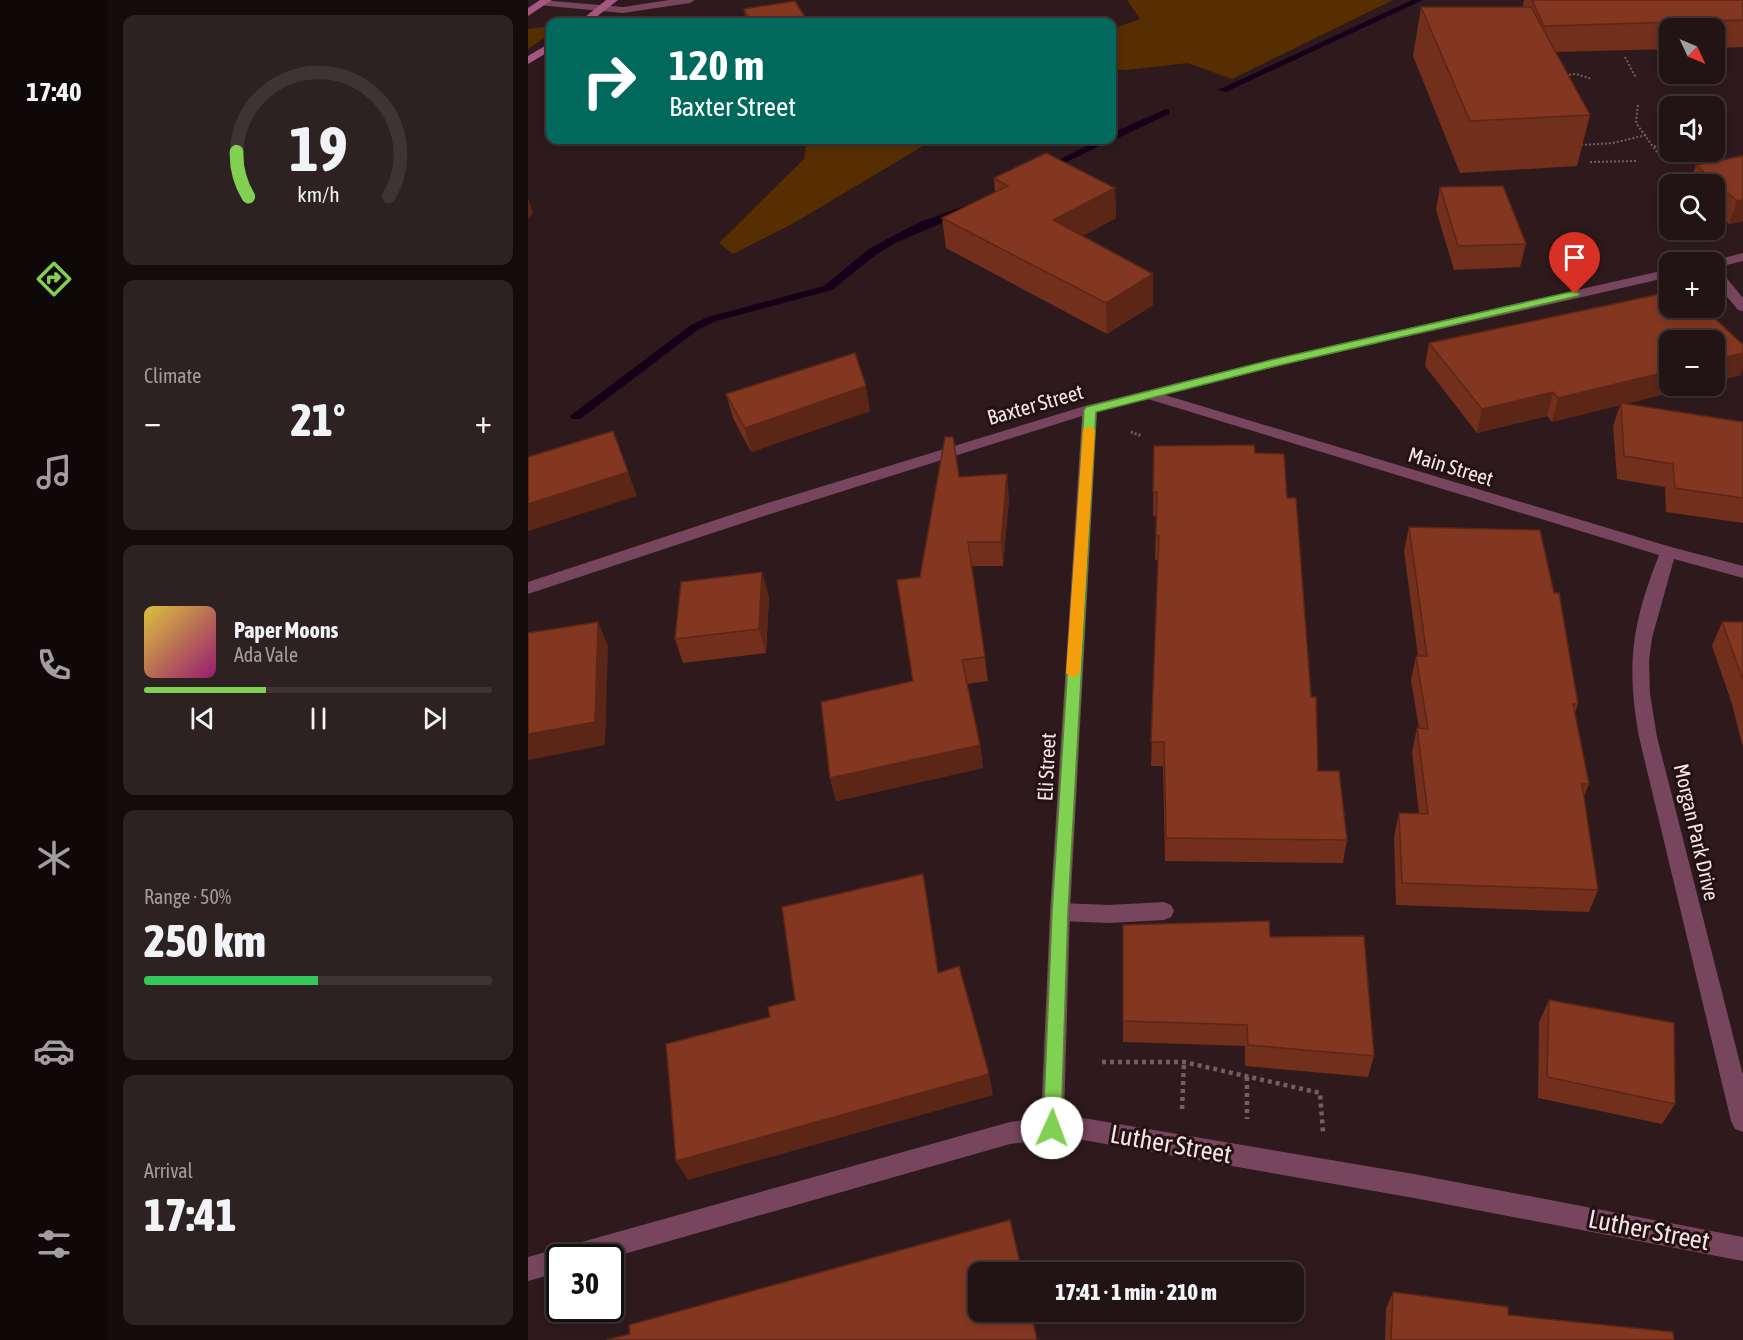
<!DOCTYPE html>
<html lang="en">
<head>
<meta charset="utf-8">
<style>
	body { margin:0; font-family:"Asap Condensed",sans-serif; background:#2e2122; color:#f1f3f6; height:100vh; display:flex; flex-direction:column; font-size:22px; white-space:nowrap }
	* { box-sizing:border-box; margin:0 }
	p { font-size:20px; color:#a29ea0 }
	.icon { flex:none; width:33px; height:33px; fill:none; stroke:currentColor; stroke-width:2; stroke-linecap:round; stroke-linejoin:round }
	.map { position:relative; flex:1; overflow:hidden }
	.side { display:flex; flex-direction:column; gap:15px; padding:15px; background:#130b0c; width:420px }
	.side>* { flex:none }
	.guide { position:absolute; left:18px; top:18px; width:570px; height:126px; border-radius:12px; box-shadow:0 3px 9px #0003,0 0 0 2px #3f3334; background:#00695c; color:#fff; overflow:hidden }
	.needle { width:39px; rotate:134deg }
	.fabs { position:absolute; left:1131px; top:18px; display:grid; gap:12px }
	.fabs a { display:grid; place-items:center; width:66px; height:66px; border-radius:12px; background:#221415; box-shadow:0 3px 9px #0003,0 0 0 2px #3f3334; font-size:30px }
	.speed { position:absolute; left:18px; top:1244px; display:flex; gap:12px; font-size:30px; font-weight:700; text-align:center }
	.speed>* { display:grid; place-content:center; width:78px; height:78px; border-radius:50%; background:#221415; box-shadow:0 3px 9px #0003,0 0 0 2px #3f3334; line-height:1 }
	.speed .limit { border:3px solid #111; border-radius:9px; background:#fff; color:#111 }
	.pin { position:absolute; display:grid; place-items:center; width:51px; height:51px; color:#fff; margin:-62px -26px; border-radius:50% 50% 50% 0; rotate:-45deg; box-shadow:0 0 6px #0007 }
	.pin .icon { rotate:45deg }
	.me { position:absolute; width:66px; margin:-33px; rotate:2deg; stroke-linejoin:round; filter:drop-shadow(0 0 4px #0008) }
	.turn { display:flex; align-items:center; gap:21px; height:126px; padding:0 24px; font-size:27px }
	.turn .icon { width:78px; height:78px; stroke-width:2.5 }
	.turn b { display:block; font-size:42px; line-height:51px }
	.big { font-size:45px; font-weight:800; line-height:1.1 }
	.side .tile { flex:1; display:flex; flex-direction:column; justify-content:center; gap:9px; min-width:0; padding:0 21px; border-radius:12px; background:#2e2122 }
	.side .dial { align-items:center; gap:0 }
	.dial svg { height:156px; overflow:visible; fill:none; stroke:#3f3334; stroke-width:7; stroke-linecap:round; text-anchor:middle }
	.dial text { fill:#f1f3f6; stroke:none }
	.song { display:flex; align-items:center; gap:18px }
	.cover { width:72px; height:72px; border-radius:9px; background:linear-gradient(135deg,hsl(50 70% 55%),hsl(320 70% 35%)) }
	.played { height:6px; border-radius:3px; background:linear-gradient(90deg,#80d051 35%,#3f3334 35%) }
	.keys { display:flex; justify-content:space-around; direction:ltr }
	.heat { display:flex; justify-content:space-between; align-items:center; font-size:33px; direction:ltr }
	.charge { height:9px; border-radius:4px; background:linear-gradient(90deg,#34c759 50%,#3f3334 0) }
	.trip { position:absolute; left:440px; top:1262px; width:336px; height:60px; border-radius:12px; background:#221415; box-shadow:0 3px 9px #0003,0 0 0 2px #3f3334; font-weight:800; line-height:60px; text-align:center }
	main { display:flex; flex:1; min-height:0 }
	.tab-bar { display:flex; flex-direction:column; width:108px; justify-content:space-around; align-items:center; background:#0e0808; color:#a29ea0 }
	.tab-bar .icon { width:42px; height:42px }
	.tab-bar .on { color:#80d051 }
	.tab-bar b { font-size:27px; color:#f1f3f6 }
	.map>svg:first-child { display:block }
</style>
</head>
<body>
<main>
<nav class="tab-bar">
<b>17:40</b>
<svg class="icon on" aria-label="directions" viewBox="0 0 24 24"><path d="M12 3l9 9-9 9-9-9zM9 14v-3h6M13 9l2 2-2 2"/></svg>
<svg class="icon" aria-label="music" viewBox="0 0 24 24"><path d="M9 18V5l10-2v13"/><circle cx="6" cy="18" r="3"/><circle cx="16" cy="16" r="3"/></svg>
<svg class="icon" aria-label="phone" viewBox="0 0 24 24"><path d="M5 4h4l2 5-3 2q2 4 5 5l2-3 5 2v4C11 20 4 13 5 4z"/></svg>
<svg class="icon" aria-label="climate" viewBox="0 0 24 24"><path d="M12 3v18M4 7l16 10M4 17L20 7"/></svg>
<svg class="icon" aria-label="car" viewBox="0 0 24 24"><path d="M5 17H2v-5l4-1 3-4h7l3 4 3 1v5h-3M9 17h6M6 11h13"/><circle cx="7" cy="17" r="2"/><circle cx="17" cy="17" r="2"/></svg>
<svg class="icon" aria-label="filters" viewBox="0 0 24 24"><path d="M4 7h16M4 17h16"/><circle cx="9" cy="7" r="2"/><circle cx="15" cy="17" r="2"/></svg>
</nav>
<section class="side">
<div class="tile dial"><svg viewBox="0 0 100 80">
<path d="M14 69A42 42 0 1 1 86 69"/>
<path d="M14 69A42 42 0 0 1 8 46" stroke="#80d051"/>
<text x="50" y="56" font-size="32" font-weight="700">19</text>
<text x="50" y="72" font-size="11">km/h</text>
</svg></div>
<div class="tile"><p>Climate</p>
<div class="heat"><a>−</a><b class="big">21°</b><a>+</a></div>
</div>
<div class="tile">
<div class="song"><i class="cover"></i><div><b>Paper Moons</b><p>Ada Vale</p></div></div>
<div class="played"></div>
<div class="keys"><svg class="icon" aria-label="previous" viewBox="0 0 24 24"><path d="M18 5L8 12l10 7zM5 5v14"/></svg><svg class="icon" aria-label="pause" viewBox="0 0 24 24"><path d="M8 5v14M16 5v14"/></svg><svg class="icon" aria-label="next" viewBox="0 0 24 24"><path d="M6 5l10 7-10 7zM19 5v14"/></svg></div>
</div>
<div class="tile"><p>Range · 50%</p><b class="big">250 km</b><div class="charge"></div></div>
<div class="tile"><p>Arrival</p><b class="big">17:41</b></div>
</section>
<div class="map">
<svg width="1215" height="1340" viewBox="0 0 1215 1340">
	<rect width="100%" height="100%" fill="#2e1a1c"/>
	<g fill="#562e01">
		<polygon points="599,0 865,0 704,79 660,63 598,70 584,69 584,29 612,19"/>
		<polygon points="15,27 21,28 22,34 0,49 0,29"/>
		<polygon points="279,140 405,140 266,223 205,254 191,243 276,159"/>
	</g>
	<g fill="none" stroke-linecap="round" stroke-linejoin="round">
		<g fill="#160019" fill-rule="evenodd">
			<polygon points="884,0 895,0 698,92 690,90"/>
			<polygon points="638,109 641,110 641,114 588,139 583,140 521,171 512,169 571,140 584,140 584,133"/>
			<polygon points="442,204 447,207 446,209 367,243 349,254 304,290 188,321 171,329 52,419 44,419 42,416 163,325 180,317 296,286 341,249 359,239 392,222"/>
		</g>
		<g stroke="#715f61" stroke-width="2" stroke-dasharray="2 2" stroke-linecap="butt">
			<polyline points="1097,57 1108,78"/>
			<polyline points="1037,75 1048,74 1064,79"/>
			<polyline points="1110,105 1108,123 1134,159"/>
			<polyline points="1053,145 1085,143 1118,135"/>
			<polyline points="1126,146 1150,155"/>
			<polyline points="1062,162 1109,161"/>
		</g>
		<polyline stroke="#715f61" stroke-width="3" stroke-dasharray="2 2" stroke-linecap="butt" points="603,432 614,436"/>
		<g stroke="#715f61" stroke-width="4.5" stroke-dasharray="4 4" stroke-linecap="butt">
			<polyline points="574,1062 656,1062 792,1093 795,1132"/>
			<polyline points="719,1077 719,1119"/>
			<polyline points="654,1109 656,1062"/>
		</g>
		<polygon fill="#77455e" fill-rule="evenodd" points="636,902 643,905 646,911 643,917 636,920 581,923 532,921 525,918 522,912 525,906 532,903 581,905"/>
		<g fill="#77455e" fill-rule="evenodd">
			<polygon points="13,0 95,7 141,0 167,0 162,3 95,13 10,5 9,3"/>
			<polygon points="1215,253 1215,261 1186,268 1186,262 1180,262"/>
			<polygon points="1186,268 1191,269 1215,298 1215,311 1210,310 1186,281"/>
			<path d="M 1142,269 L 1142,277 L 763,363 L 637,395 L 1143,547 L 1215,566 L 1215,578 L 1146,559 L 1124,638 L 1121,661 L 1122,694 L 1129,737 L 1215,1075 L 1215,1132 L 1207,1129 L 1203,1121 L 1111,737 C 1098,664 1104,624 1131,555 L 620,399 L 569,412 L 542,912 L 536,1117 L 555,1118 L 886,1174 L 1215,1237 L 1215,1261 L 886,1198 L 555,1140 L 524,1139 L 482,1144 L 82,1258 L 32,1257 L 32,1272 L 0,1281 L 0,1257 L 482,1122 L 513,1118 L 522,912 L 554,416 L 239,515 L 0,594 L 0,582 L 227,507 L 557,406 L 762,355 Z"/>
		</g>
		<g fill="#a65781" fill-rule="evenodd">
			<polygon points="12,0 24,0 0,16 0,8"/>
			<polygon points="78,0 90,0 62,22 51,22"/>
			<polygon points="22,43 22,51 0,64 0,56"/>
		</g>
	</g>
	<g fill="#712f1c">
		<polygon points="996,0 1215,0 1215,47 1186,48 1186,28 1142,28 1142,49 1028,52 1062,115 1049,166 932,173 885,56 893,7 995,7"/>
		<polygon points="216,9 280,22 218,22"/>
		<polygon points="1215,156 1215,221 1201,224 1186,211 1186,184 1162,184 1168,165"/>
		<polygon points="466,178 587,188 588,218 554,236 625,305 579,334 418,248 414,218 467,192"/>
		<polygon points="912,187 998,244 992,267 926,270 908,210"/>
		<polygon points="901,343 1213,375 1097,404 1215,422 1215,523 1138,512 1137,487 1089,479 1085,426 1092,405 1024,422 1019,416 949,433 897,366"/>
		<polygon points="198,394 342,411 223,452 205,418"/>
		<polygon points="626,446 727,453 759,498 783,697 790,771 819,840 815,863 637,861 635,766 623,766 630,560 627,560 628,516 625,516"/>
		<polygon points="431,477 481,498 475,566 444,566 460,681 439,684 452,745 455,768 308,801 302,778 385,681 392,577"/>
		<polygon points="881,527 1050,704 1047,713 1061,784 1056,796 1070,890 1061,912 868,905 866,837 871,813 891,814 884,752 889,728 891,728 883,680 888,656 890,656 876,551"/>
		<polygon points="241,596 238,653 155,663 147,639"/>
		<polygon points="1194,622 1215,622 1215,748 1204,704 1184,646"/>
		<polygon points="595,925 742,937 846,1056 840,1077 717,1066 717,1046 595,1042"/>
		<polygon points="1021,1000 1147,1104 1134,1124 1010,1098 1011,1022"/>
		<polygon points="865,1292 980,1315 1146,1340 857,1340 858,1309"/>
	</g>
	<g fill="#5c2616">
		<polygon points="587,188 588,218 527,251 525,220"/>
		<polygon points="0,198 5,213 0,218"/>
		<polygon points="1215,200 1215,221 1201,224 1209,201"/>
		<polygon points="625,274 625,305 579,334 578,303"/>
		<polygon points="1215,353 1215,369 1213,375 1186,381 1186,360"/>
		<polygon points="1142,371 1142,386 1169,386 1024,422 1030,398"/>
		<polygon points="338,386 342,411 223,452 217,428"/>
		<polygon points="1025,392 1019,416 949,433 954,409"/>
		<polygon points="100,472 109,496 0,531 0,504"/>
		<polygon points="479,474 481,498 475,566 473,542"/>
		<polygon points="234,572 241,596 238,653 231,629"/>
		<polygon points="70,622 80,646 77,745 0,760 0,734"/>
		<polygon points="452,745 455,768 308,801 302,778"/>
		<polygon points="395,874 399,897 414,994 410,973"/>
		<polygon points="461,1074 465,1095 160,1180 148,1161"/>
	</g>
	<g fill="#833720" stroke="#5c2616" stroke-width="1.5">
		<polygon points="1004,0 1215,0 1215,20 1016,26"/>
		<polygon points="267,1 280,22 223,22 216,9"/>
		<polygon points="893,7 1003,7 1062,115 942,121"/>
		<polygon points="518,153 587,188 525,220 625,274 578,303 414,218 480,186 466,178"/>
		<polygon points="1215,156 1215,200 1209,201 1168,165"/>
		<polygon points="975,186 998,244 930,246 912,187"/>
		<polygon points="1142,292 1142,308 1176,308 1215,345 1215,353 1186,360 1186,340 1142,340 1142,371 1030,398 1025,392 954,409 901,343"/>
		<polygon points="327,353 338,386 217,428 198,394"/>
		<polygon points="1093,403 1215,422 1215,498 1147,488 1145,464 1096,456"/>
		<polygon points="85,431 100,472 0,504 0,457"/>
		<polygon points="417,437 425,437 431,477 479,474 473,542 440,542 457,657 434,660 452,745 302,778 293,702 385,681 369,580 392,577"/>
		<polygon points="726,445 727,453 756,454 759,498 768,498 783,697 788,697 790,771 811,771 819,840 638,838 636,742 623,742 631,536 628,536 629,492 625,492 626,446"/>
		<polygon points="881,527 1012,530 1026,593 1031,593 1050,704 1045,704 1061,784 1054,784 1070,890 874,883 871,813 900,814 889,728 900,729 888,656 899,656"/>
		<polygon points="234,572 231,629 147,639 153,582"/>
		<polygon points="70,622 67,722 0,734 0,633"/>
		<polygon points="1194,622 1215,622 1215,680"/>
		<polygon points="395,874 410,973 431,966 461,1074 148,1161 138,1044 242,1017 240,1007 267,1000 254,907"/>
		<polygon points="741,921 742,937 836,936 846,1056 720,1045 719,1025 595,1021 595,925"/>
		<polygon points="1021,1000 1146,1023 1147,1104 1019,1077"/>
		<polygon points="482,1220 494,1272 450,1272 450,1311 503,1311 509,1340 78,1340 102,1334 101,1325"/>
		<polygon points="865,1292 980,1307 980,1315 1145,1332 1146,1340 863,1340"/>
	</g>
	<polygon fill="#80d051" stroke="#538735" stroke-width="1.5" points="1047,291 1052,294 1050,296 744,367 568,412 540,912 533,1128 530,1134 524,1137 518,1134 515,1128 524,912 556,410 558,407 743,360"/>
	<polygon fill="#f59e0b" points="561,426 567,430 552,673 545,678 538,673 555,430"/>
	<g text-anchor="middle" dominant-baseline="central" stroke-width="6" stroke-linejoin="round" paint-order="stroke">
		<g font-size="21" fill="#f3e5e6" stroke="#241113">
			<text transform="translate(507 404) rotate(-16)">Baxter Street</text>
			<text transform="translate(923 466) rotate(17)">Main Street</text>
			<text transform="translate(518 767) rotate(-87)">Eli Street</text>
			<text transform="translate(1169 832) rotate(77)">Morgan Park Drive</text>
		</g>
		<g font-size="26" fill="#f3e5e6" stroke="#241113">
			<text transform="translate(643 1144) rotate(10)">Luther Street</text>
			<text transform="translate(1121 1230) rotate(11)">Luther Street</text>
		</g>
	</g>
</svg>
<div class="fabs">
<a><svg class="needle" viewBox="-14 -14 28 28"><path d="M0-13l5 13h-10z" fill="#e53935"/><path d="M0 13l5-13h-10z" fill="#a29ea0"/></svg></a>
<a><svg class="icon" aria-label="sound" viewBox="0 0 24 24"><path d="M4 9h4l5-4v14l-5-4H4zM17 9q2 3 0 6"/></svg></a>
<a><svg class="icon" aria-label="search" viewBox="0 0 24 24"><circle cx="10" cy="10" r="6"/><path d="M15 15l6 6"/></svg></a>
<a>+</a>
<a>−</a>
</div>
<div class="speed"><div class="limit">30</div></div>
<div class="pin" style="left:1047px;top:294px;background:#d93025"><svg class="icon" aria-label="arrive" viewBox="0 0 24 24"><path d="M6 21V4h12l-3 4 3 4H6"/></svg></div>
<svg class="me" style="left:524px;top:1128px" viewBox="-20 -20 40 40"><circle r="19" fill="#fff"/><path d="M0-13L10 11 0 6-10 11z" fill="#80d051"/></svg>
<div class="trip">17:41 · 1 min · 210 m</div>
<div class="guide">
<div class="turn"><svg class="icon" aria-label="right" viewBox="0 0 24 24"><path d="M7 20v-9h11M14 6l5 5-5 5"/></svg><div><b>120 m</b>Baxter Street</div></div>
</div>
</div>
</main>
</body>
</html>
